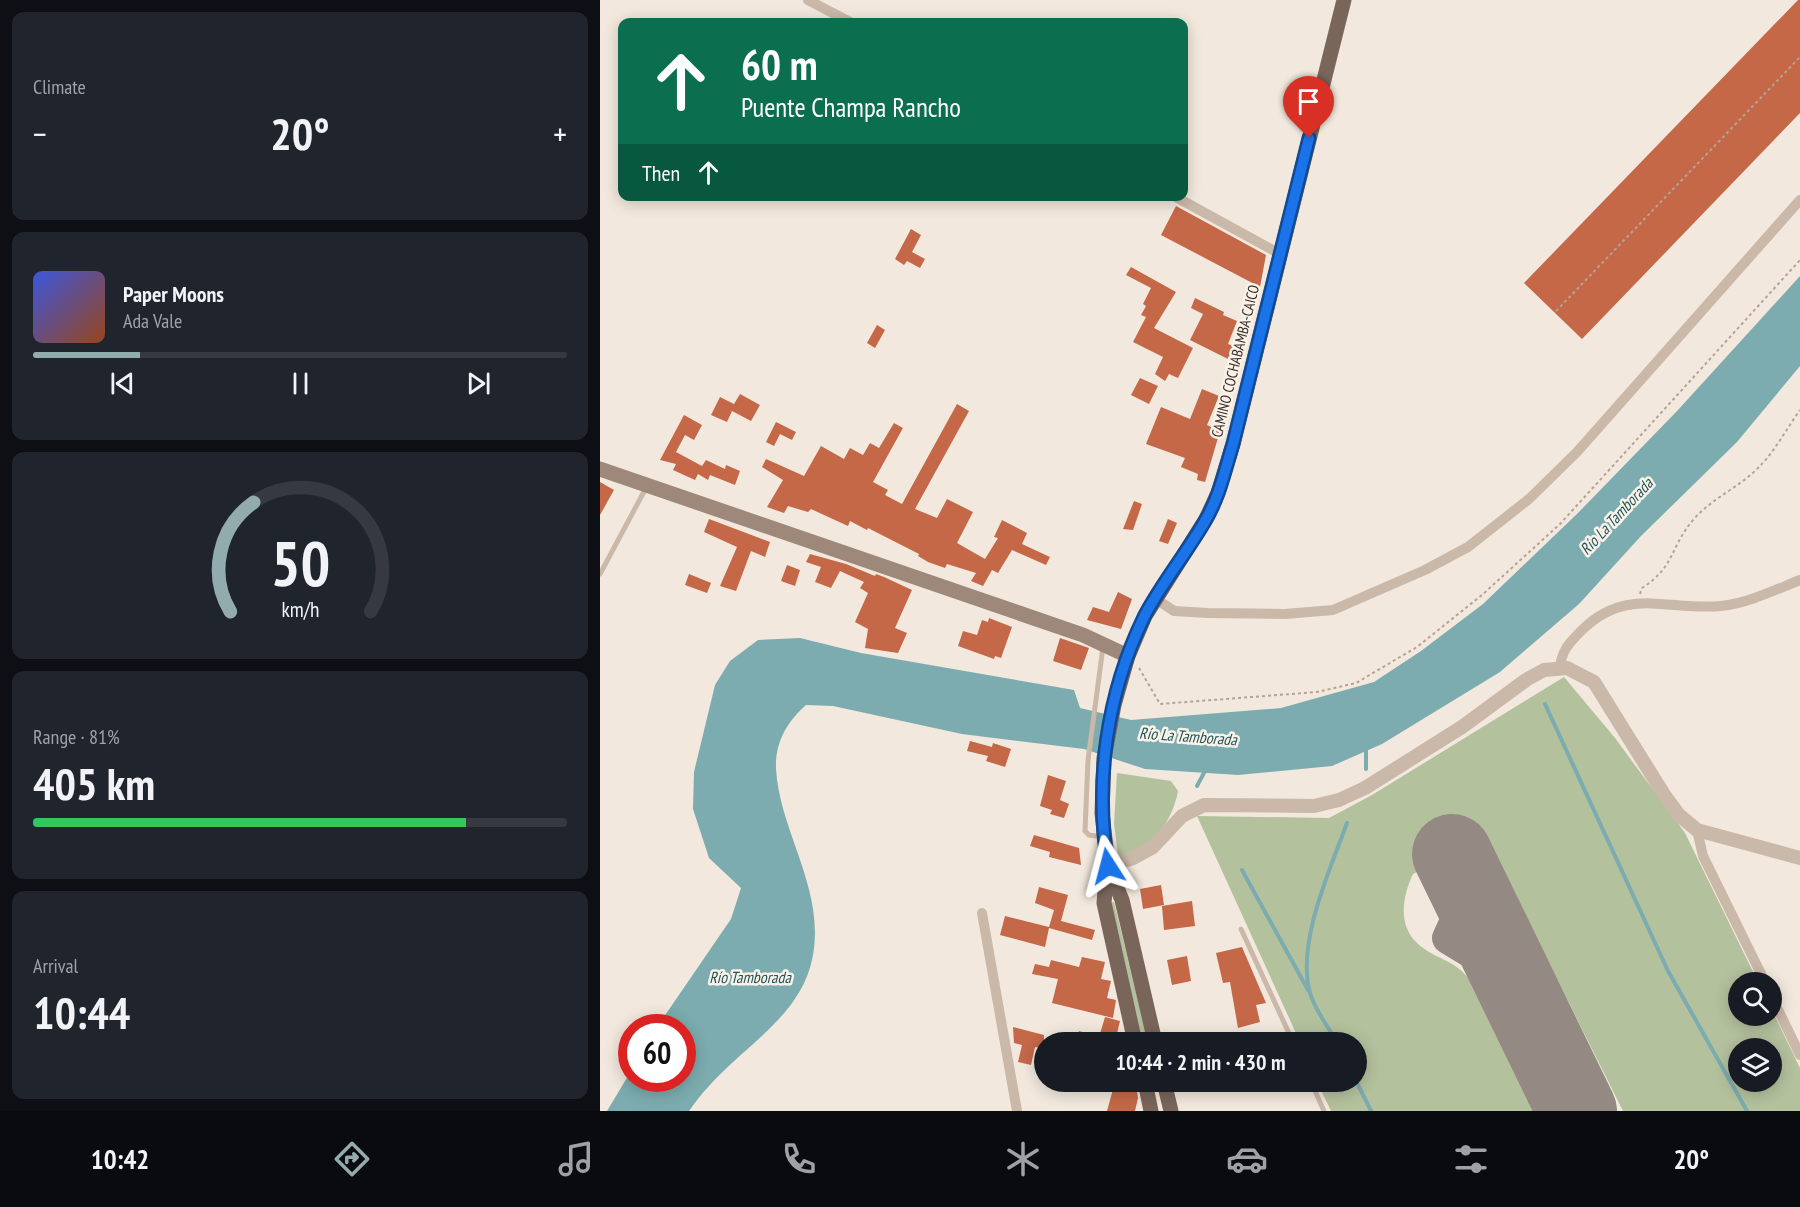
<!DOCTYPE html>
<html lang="en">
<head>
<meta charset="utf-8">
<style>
	body { margin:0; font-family:"PT Sans Narrow",sans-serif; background:#20242c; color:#f1f3f6; height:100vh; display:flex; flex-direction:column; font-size:22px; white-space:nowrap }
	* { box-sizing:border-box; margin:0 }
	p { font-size:20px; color:#9ea1a6 }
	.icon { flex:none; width:33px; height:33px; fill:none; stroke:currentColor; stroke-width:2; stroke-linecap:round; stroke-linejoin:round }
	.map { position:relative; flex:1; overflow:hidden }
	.panel { display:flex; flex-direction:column; gap:12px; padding:12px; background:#0d0f14; width:600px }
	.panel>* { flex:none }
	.banner { position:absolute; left:18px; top:18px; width:570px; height:183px; border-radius:12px; box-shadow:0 3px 15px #0003; background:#0b6e4f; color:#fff; overflow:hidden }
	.controls { position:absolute; left:1128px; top:972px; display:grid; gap:12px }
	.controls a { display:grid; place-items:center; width:54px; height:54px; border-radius:50%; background:#171b24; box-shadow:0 3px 15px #0003; font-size:30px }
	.speed { position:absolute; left:18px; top:1014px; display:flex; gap:12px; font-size:30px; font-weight:700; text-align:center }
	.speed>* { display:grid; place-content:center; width:78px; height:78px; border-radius:50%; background:#171b24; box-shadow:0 3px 15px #0003; line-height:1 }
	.speed .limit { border:9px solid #d22; background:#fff; color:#111 }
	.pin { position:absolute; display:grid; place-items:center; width:51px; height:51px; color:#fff; margin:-62px -26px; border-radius:50% 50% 50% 0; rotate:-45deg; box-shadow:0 0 6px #0007 }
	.pin .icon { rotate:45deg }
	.me { position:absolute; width:66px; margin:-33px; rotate:351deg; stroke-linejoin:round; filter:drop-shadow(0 0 4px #0008) }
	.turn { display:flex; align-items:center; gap:21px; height:126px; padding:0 24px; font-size:27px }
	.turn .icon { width:78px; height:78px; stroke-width:2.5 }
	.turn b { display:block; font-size:42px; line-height:51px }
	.then { display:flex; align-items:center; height:57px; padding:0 24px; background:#0003; gap:12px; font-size:22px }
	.big { font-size:45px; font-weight:700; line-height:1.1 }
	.panel .widget { flex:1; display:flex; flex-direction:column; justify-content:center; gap:9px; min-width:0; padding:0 21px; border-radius:12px; background:#20242c }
	.panel .dial { align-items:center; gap:0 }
	.dial svg { height:156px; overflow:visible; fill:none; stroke:#363941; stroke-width:7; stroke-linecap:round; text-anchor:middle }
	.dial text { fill:#f1f3f6; stroke:none }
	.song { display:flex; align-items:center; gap:18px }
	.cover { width:72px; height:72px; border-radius:9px; background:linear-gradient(135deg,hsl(230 70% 55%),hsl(20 70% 35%)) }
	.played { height:6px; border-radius:3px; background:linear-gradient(90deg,#92abaf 20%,#363941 20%) }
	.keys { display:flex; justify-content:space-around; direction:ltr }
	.heat { display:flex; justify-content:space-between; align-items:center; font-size:33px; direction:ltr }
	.charge { height:9px; border-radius:4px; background:linear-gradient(90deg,#34c759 81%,#363941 0) }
	.trip { position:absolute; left:434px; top:1032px; width:333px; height:60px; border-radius:30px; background:#171b24; box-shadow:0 3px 15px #0003; font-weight:700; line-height:60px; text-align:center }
	.tab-bar { display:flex; height:96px; justify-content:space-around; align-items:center; background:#090b0e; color:#9ea1a6 }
	.tab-bar .icon { width:42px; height:42px }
	.tab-bar .on { color:#92abaf }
	.tab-bar b { font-size:27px; color:#f1f3f6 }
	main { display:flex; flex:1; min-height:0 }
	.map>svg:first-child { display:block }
</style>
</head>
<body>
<main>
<section class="panel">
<div class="widget"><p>Climate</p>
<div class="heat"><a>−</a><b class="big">20°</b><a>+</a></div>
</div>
<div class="widget">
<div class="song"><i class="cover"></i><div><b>Paper Moons</b><p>Ada Vale</p></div></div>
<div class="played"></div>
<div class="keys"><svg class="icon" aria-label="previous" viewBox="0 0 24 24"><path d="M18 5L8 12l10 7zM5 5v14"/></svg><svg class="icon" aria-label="pause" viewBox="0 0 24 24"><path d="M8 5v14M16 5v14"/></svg><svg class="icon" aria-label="next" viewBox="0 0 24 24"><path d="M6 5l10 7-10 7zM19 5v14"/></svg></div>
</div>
<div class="widget dial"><svg viewBox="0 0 100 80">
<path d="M14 69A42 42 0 1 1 86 69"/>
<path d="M14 69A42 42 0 0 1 26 13" stroke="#92abaf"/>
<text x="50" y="56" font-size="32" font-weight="700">50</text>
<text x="50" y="72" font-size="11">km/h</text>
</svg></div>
<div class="widget"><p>Range · 81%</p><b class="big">405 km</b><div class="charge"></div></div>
<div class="widget"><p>Arrival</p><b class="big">10:44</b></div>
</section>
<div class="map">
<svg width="1200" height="1111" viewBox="0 0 1200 1111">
	<rect width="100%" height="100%" fill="#f2e8dd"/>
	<g fill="#b4c19d" fill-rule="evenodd">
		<path d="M 964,677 L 1015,738 L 1085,833 L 1158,982 L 1138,982 L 1138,1016 L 1172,1016 L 1172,1010 L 1200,1068 L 1200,1111 L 1023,1111 L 886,837 L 813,874 C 803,895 797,924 817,943 C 835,960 853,958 870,980 L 935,1111 L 731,1111 L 717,1082 L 756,1082 L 756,1042 L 700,1042 L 597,816 L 729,818 L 772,795 ZM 1138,1048 L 1172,1048 L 1172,1082 L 1138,1082 Z"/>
		<path d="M 517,773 L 571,781 L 578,791 C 572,823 552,847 521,856 L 518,854 L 514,824 Z"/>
		<polygon points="514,902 548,1042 543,1042 509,903"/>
	</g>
	<path fill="#7cacaf" d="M 1200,276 L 1200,366 L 1137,442 L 1041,536 L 979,604 L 900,672 L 782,744 L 732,766 L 638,775 L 545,769 L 484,749 L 362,734 L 233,706 L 206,705 C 187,722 175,742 176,769 C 180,834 227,891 212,960 C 200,1016 144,1046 109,1086 C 101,1094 95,1103 89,1111 L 7,1111 L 31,1071 L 32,1078 L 82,1078 L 82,1028 L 57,1027 L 131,919 L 141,888 L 109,858 L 93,809 L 94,772 L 115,685 L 130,661 L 158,640 L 200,638 L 261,653 L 474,690 L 480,708 L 531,720 L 681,708 L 774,682 L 821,651 L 883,604 L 978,513 L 1078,410 Z"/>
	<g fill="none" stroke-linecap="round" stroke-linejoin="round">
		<g stroke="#7cacaf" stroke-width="4">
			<polyline points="945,704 1068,971 1147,1111"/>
			<polyline points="766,769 766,749"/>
			<polyline points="597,786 605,771"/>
			<polyline points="642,870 708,990"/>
			<path d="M 737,1042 C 728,1027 715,1010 710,993 C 696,943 730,870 747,823"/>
			<polyline points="756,1081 771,1111"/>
		</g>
		<polyline stroke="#948a83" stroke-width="32" points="856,921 848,938 904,972 919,994"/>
		<polyline stroke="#948a83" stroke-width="80" points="852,854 977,1111"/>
	</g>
	<g fill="#c46848">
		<polygon points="1198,0 1200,0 1200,113 982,339 924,283"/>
		<polygon points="576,206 666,255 660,287 561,235"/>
		<polygon points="311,229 321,235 312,252 325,259 320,268 307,261 304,265 295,259"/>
		<polygon points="531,267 576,292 554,328 593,348 578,378 569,374 565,381 555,374 563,357 533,342 546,317 541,315 546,306 543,304 551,288 526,275"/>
		<polygon points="595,298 624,312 623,315 637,321 628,344 639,348 634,362 590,340 603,314 591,308"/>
		<polygon points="277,325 285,330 275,348 267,343"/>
		<polygon points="540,378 558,386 549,404 531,395"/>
		<polygon points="602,389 619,396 607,425 620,431 605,482 597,480 598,474 581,467 585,458 546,444 561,407 590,419"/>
		<polygon points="140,394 160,405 151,421 132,411 127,422 111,415 120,397 134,404"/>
		<polygon points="357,404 369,411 315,509 337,518 347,499 373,512 357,543 385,559 398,538 394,537 402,520 427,533 422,544 450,557 446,565 412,550 398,573 392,570 383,586 371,581 376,573 347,564 345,568 328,562 318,556 319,554 268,528 267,530 250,521 248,526 211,509 208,512 188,506 184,513 167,507 183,480 162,467 166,459 204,476 221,446 244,459 250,448 263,455 270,443 279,448 294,423 303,428 273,482 288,490 285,495 302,504"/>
		<polygon points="84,415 102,425 94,440 85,435 76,452 102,466 106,460 125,469 126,465 140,471 135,485 110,475 108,480 98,474 95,480 73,470 76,464 60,460"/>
		<polygon points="176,422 196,432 192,440 180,434 174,446 166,442"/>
		<polygon points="0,482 14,490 0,515"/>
		<polygon points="534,501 542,504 533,530 523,529"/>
		<polygon points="109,519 170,542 165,557 151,551 136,591 120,586 137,547 104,532"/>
		<polygon points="568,519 577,523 568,544 559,541"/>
		<polygon points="210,554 246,564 275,576 276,574 284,577 312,590 295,628 307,633 298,653 265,648 268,629 255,622 268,593 260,588 264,582 240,571 231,588 215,582 221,567 206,562"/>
		<polygon points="187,565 200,570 195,586 181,581"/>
		<polygon points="89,574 111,583 107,593 85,585"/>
		<polygon points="518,592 532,599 521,629 487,620 493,607 509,612"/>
		<polygon points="389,618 412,627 401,658 395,656 394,659 358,646 363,631 377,635 382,620 388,622"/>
		<polygon points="460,638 489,648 481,670 453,661"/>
		<polygon points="370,741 392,747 393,743 411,749 405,767 386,761 388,756 367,751"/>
		<polygon points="448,775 466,781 460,800 469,804 464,818 450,814 452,810 440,806"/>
		<polygon points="434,835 479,848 481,865 449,857 450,852 430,846"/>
		<polygon points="561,885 564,905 543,909 540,889"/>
		<polygon points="439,887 468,895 461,921 495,930 492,940 449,928 445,947 400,935 405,916 449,927 454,910 435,903"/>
		<polygon points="592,901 595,926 564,930 562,906"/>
		<polygon points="642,947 666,1003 656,1005 660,1022 638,1028 630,982 623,983 616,953"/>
		<polygon points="587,956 591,981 572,985 567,960"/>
		<polygon points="482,957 505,962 501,979 511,981 507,998 516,1000 513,1018 452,1003 458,979 432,974 435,964 449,967 451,960 479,967"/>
		<polygon points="505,1017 520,1021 515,1042 476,1042 479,1031 499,1037"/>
		<polygon points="413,1027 444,1035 444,1049 435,1047 431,1065 418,1062 422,1045 414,1043"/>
		<polygon points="515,1082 530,1082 528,1088 537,1091 538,1098 535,1111 507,1111"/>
	</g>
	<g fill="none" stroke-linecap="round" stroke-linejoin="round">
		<g stroke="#b6a393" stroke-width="2" stroke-dasharray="3 3" stroke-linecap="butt">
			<polyline points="956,311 1200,57"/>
			<path d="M 1040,594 L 1042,588 C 1076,566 1070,546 1094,519 C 1112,498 1140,487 1159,467 C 1175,451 1187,428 1200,410"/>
			<polyline points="539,668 560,704 717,692 756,683 817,647 882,595 960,524 1200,260"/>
		</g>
		<g stroke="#cab8a9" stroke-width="5">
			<polyline points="0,574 47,486"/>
			<polyline points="502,837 489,835 485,831 488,760 503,647"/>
			<polyline points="641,929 693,1042"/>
			<polyline points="711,1082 724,1111"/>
		</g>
		<g stroke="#cab8a9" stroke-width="10">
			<polyline points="208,0 250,22"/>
			<polyline points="574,196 680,254"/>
			<polyline points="556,599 574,611 608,613 685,614 733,610 825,570 868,547 929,499 977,452 1200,200"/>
			<path d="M 960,669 C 961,651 969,643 982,630 C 1027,586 1068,611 1121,606 C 1148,603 1175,590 1200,580"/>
			<polyline points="1097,830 1103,856 1165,982"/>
			<polyline points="382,913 417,1111"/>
			<polyline points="1172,997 1200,1055"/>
		</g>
		<polyline stroke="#cab8a9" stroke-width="14" points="508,866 533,858 553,847 582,816 604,805 714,806 739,800 765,788 862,727 926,680 944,670 967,668 994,682 1063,793 1079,815 1097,830 1200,858"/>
		<polyline stroke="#9e887a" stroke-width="15" points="0,469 483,635 528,656"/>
		<g stroke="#79655a" stroke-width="15">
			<polyline points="507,869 504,903 535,1042"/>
			<polyline points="555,1042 522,900 508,866 502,813 504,758 514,705 528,656 545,616 606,519 618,493 633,444 744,0"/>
			<polyline points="545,1082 551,1111"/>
			<polyline points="564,1082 571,1111"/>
		</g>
	</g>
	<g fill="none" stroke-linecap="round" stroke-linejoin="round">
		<g stroke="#114b97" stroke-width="15">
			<path id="route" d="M 508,866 C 494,782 507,693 544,617 C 561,584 586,554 605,521 C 619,498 625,470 633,444 L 709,138"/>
		</g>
		<use href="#route" stroke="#1a73e8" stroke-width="10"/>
	</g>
	<g text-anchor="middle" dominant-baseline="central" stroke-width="5" stroke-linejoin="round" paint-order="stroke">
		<g font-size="15" fill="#372d29" stroke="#faf2e9">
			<text transform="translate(635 361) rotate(-76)">CAMINO COCHABAMBA-CAICO</text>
		</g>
		<g font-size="16" font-style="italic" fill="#1f5458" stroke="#faf2e9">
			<text transform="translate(1016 516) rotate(-47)">Río La Tamborada</text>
			<text transform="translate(588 736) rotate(4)">Río La Tamborada</text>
			<text x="150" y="977">Río Tamborada</text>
		</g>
	</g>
</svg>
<div class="controls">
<a><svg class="icon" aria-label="search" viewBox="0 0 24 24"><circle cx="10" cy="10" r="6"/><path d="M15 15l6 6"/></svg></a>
<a><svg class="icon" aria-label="layers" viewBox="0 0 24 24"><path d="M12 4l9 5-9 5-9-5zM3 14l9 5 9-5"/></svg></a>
</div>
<div class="speed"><div class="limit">60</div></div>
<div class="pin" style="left:709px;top:138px;background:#d93025"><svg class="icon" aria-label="arrive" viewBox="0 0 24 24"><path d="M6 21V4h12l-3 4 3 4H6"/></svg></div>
<svg class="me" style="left:508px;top:866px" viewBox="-20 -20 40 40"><path d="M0-17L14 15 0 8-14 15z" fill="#1a73e8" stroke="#fff" stroke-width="4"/></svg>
<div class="trip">10:44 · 2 min · 430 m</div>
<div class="banner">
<div class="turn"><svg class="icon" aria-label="ahead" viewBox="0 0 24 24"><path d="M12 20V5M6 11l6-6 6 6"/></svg><div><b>60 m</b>Puente Champa Rancho</div></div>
<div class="then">Then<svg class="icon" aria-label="ahead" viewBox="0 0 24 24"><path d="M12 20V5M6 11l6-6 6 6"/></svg></div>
</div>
</div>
</main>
<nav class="tab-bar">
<b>10:42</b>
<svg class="icon on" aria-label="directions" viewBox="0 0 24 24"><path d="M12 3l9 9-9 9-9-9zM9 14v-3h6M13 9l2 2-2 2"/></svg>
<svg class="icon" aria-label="music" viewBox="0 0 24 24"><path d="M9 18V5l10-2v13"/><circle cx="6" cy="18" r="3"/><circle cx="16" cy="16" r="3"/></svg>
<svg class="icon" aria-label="phone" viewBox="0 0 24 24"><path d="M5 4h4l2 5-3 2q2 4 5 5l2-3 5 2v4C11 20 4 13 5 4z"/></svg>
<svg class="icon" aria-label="climate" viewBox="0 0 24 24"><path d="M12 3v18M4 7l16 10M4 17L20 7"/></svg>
<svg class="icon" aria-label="car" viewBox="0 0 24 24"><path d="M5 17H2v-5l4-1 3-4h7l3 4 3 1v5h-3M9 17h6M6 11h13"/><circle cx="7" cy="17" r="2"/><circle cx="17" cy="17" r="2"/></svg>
<svg class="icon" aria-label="filters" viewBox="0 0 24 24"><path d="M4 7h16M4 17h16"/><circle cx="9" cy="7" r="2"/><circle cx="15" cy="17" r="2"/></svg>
<b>20°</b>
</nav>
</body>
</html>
